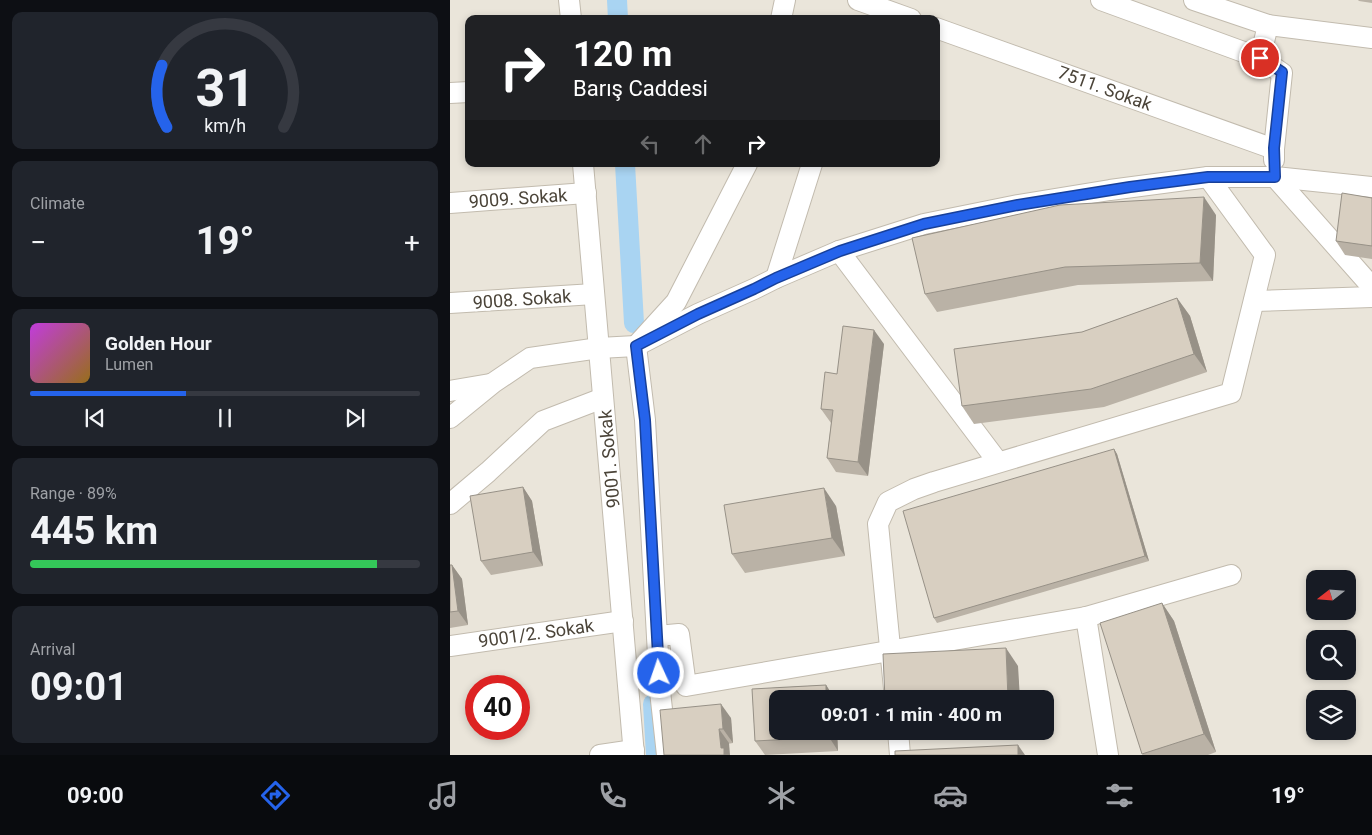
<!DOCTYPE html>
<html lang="en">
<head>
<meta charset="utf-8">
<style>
	body { margin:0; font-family:Roboto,sans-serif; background:#20242c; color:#f1f3f6; height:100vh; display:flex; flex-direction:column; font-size:19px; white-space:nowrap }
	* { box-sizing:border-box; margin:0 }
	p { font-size:16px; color:#9ea1a6 }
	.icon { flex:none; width:28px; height:28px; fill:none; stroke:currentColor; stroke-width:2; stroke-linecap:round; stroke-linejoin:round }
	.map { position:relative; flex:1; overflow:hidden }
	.drawer { display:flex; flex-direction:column; gap:12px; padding:12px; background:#0d0f14; width:450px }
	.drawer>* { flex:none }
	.hud { position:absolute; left:15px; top:15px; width:475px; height:152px; border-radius:10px; box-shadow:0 2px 8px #0003; background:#202124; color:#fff; overflow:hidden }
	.needle { width:32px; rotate:253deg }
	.buttons { position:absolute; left:856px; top:570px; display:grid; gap:10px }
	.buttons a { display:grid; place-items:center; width:50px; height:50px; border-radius:10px; background:#171b24; box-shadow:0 2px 8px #0003; font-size:25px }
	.speed { position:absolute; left:15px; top:675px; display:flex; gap:10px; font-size:25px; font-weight:700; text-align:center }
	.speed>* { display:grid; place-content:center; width:65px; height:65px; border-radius:50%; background:#171b24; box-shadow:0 2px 8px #0003; line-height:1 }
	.speed .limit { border:8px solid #d22; background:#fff; color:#111 }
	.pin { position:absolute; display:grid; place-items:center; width:42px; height:42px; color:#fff; margin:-21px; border:2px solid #fff; border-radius:50%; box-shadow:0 1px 5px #0007 }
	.me { position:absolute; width:55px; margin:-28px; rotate:357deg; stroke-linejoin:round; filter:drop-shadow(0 0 4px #0008) }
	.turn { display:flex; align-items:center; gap:18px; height:105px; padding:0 25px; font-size:22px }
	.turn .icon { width:65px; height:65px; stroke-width:2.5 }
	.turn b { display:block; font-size:35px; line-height:42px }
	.lanes { display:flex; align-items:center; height:48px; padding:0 25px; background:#0003; justify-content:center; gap:25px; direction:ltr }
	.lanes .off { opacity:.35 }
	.big { font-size:38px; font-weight:700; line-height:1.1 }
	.drawer .card { flex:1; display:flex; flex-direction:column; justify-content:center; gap:8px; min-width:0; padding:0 18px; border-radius:10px; background:#20242c }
	.drawer .dial { align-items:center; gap:0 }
	.dial svg { height:130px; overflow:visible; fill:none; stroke:#363941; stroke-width:7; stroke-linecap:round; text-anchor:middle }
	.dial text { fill:#f1f3f6; stroke:none }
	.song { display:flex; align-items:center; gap:15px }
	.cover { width:60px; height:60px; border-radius:8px; background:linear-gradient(135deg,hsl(290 70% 55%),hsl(40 70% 35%)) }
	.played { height:5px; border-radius:2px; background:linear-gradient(90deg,#2563eb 40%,#363941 40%) }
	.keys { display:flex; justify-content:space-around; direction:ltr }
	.heat { display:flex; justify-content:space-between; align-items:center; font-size:28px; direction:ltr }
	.charge { height:8px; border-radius:4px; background:linear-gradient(90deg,#34c759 89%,#363941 0) }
	.trip { position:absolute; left:319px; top:690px; width:285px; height:50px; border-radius:10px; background:#171b24; box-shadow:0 2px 8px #0003; font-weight:700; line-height:50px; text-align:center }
	.menu { display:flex; height:80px; justify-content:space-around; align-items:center; background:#090b0e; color:#9ea1a6 }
	.menu .icon { width:35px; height:35px }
	.menu .on { color:#2563eb }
	.menu b { font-size:22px; color:#f1f3f6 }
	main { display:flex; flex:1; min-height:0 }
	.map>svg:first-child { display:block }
</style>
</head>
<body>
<main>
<section class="drawer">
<div class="card dial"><svg viewBox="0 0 100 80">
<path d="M14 69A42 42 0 1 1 86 69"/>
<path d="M14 69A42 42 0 0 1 11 31" stroke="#2563eb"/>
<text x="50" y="56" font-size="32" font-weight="700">31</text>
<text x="50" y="72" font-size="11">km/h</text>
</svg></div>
<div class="card"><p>Climate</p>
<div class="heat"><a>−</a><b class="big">19°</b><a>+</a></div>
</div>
<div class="card">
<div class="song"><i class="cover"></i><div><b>Golden Hour</b><p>Lumen</p></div></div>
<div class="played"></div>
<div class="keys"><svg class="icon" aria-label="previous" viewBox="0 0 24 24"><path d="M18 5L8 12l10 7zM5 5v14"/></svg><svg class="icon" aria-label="pause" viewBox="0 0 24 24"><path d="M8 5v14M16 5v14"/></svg><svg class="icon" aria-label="next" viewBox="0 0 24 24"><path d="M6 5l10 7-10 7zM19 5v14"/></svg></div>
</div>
<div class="card"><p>Range · 89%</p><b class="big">445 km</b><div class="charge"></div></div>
<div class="card"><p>Arrival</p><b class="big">09:01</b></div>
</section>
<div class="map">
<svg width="922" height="755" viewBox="0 0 922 755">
	<rect width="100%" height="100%" fill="#f6f3ec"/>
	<path fill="#eae5da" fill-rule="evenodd" d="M 0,0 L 922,0 L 922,755 L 0,755 ZM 19,19 L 486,19 L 486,164 L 19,164 ZM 865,579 L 898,579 L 898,611 L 865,611 ZM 865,639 L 898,639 L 898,671 L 865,671 ZM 26,686 L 69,686 L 69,729 L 26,729 ZM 328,699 L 595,699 L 595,731 L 328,731 ZM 865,699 L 898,699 L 898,731 L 865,731 Z"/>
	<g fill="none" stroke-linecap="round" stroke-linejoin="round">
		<g stroke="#a9d4f2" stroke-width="20">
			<polyline points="167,0 168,19"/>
			<polyline points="175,164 184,323"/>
			<polyline points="203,704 206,755"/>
		</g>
		<g stroke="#c2bbae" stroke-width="22">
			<g id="minor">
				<polyline points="119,0 121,19"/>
				<polyline points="408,0 461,19"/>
				<polyline points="651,0 810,58 832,73 824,149 824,160"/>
				<polyline points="744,0 818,25"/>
				<polyline points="331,19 335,0"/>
				<polyline points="486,28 824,149"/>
				<polyline points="810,58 818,25 922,38"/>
				<polyline points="0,93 19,92"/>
				<polyline points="133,164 184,755"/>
				<polyline points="825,177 922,287"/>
				<polyline points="0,203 136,193"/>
				<polyline points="389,251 548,462"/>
				<polyline points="326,278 362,164"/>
				<polyline points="804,301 922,297"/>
				<polyline points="0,303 144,294"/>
				<polyline points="0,391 40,384"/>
				<polyline points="0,418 43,383 80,358 149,348 186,346 248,314 304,289 326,278 389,251 474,224 568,205 660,190 758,177 825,177 922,187"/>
				<polyline points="0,504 38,472 93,421 153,398"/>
				<polyline points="636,617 658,755"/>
				<polyline points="207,636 229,634 236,686 636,617 781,575"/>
				<polyline points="0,646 173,621"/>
				<polyline points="445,699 428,524 438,502 464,489 484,482 781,393 815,255 758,177"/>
				<polyline points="448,731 450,755"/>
				<polyline points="150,755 184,750"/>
				<polyline points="217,755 210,691 195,420 186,346 226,302 297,164"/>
			</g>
		</g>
		<use href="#minor" stroke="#fff" stroke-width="20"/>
	</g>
	<g fill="#bab2a6">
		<polygon points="908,0 922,0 922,3 909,1"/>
		<polygon points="922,198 922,259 895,255 886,241"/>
		<polygon points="766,215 763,281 628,285 487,312 475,294"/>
		<polygon points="727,298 740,316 757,372 654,407 524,424 512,406 632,332"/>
		<polygon points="434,344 418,476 386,472 377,458 381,423 371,409 387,374"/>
		<polygon points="664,449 667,454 699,561 487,623 484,618"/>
		<polygon points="73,487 82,501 93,566 41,575 31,561"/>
		<polygon points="386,506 395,556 295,573 282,554"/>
		<polygon points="0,565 2,565 12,579 18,625 0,628"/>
		<polygon points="712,603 724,621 766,752 758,755 693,755 692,754"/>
		<polygon points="376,685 385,699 328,699 328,731 387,731 388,751 315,755 305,741 302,689"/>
		<polygon points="281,718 283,743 214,755"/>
	</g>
	<g fill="#979187">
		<polygon points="754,197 766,215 763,281 750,263"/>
		<polygon points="727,298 740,316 757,372 744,354"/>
		<polygon points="424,330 434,344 418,476 408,462"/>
		<polygon points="664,449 667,454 699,561 695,556"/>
		<polygon points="73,487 82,501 93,566 83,552"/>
		<polygon points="374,488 386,506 395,556 382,538"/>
		<polygon points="2,565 12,579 18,625 8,611"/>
		<polygon points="712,603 724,621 766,752 754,734"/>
		<polygon points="556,648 568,666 570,699 558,699"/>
		<polygon points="376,685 385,699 376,699"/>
		<polygon points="271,704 281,718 283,743 273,729"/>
		<polygon points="269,729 279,743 280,755 274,755 271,748"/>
		<polygon points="378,731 387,731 388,751 379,737"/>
		<polygon points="568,745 575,755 568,755"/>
	</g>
	<g fill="#d8cfc1" stroke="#979187">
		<polygon points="892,193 922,198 922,246 886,241"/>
		<polygon points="754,197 750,263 615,267 475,294 462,238 610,205"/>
		<polygon points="727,298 744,354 641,389 512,406 504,349 632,332"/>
		<polygon points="393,326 424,330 408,462 377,458 383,410 371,409 375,372 387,374"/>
		<polygon points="664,449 695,556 484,618 453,511"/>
		<polygon points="73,487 83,552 31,561 20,496"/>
		<polygon points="374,488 382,538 282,554 274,505"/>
		<polygon points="0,565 2,565 8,611 0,612"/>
		<polygon points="712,603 754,734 692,754 650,623"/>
		<polygon points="556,648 558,699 435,699 433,654"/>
		<polygon points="376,685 376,699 328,699 328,731 378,731 379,737 305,741 302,689"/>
		<polygon points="271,704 273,729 269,729 271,748 274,748 274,755 214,755 210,710"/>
		<polygon points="568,745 568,755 445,755 445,751"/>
	</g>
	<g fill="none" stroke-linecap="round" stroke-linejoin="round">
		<g stroke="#184099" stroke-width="12">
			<polyline id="route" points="209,673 195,420 186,346 248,314 304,289 326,278 390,251 474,224 568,205 680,187 758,177 825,177 824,148 832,72 810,58"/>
		</g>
		<use href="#route" stroke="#2563eb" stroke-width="9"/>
	</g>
	<g text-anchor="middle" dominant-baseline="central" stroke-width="5" stroke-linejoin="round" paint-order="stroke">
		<g font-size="18" fill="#4b4439" stroke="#fff">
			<text transform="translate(655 88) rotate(20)">7511. Sokak</text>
			<text transform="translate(68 198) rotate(-4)">9009. Sokak</text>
			<text transform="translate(72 299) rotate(-4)">9008. Sokak</text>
			<text transform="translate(159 459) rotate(-95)">9001. Sokak</text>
			<text transform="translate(86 633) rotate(-8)">9001/2. Sokak</text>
		</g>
	</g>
</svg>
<div class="buttons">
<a><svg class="needle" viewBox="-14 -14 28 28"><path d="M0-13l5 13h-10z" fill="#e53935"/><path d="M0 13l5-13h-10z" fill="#9ea1a6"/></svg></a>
<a><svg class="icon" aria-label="search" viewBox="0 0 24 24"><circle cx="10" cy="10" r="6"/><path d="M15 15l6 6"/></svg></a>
<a><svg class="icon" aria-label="layers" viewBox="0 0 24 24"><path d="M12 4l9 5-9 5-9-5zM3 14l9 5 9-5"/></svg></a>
</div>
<div class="speed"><div class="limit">40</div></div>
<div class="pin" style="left:810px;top:58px;background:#d93025"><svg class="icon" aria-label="arrive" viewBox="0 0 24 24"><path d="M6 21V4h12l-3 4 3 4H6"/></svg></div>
<svg class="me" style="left:209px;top:673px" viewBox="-20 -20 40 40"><circle r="17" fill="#2563eb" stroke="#fff" stroke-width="3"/><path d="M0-11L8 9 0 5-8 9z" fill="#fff"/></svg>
<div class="trip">09:01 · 1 min · 400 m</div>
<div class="hud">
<div class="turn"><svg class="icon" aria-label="right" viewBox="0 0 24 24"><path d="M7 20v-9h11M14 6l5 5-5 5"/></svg><div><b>120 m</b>Barış Caddesi</div></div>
<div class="lanes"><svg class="icon off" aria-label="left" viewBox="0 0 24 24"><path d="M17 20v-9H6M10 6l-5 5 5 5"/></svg><svg class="icon off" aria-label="ahead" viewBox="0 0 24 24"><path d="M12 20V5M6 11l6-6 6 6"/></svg><svg class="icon" aria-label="right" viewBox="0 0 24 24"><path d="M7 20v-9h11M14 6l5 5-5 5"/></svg></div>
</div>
</div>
</main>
<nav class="menu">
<b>09:00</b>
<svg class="icon on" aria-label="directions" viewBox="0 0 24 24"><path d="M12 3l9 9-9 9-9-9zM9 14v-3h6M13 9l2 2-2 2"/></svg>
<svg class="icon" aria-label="music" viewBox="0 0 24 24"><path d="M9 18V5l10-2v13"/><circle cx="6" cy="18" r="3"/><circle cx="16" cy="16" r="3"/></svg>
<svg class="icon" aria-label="phone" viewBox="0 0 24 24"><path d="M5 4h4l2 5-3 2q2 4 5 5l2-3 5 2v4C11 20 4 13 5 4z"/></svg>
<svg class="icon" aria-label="climate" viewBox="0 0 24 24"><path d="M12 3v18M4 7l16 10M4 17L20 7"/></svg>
<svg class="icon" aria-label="car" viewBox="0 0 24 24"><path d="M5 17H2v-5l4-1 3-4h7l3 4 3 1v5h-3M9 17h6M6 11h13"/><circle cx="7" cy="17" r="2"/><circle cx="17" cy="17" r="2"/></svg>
<svg class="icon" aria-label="filters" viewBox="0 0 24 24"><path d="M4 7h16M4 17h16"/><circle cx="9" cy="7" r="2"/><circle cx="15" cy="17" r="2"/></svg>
<b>19°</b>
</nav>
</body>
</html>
